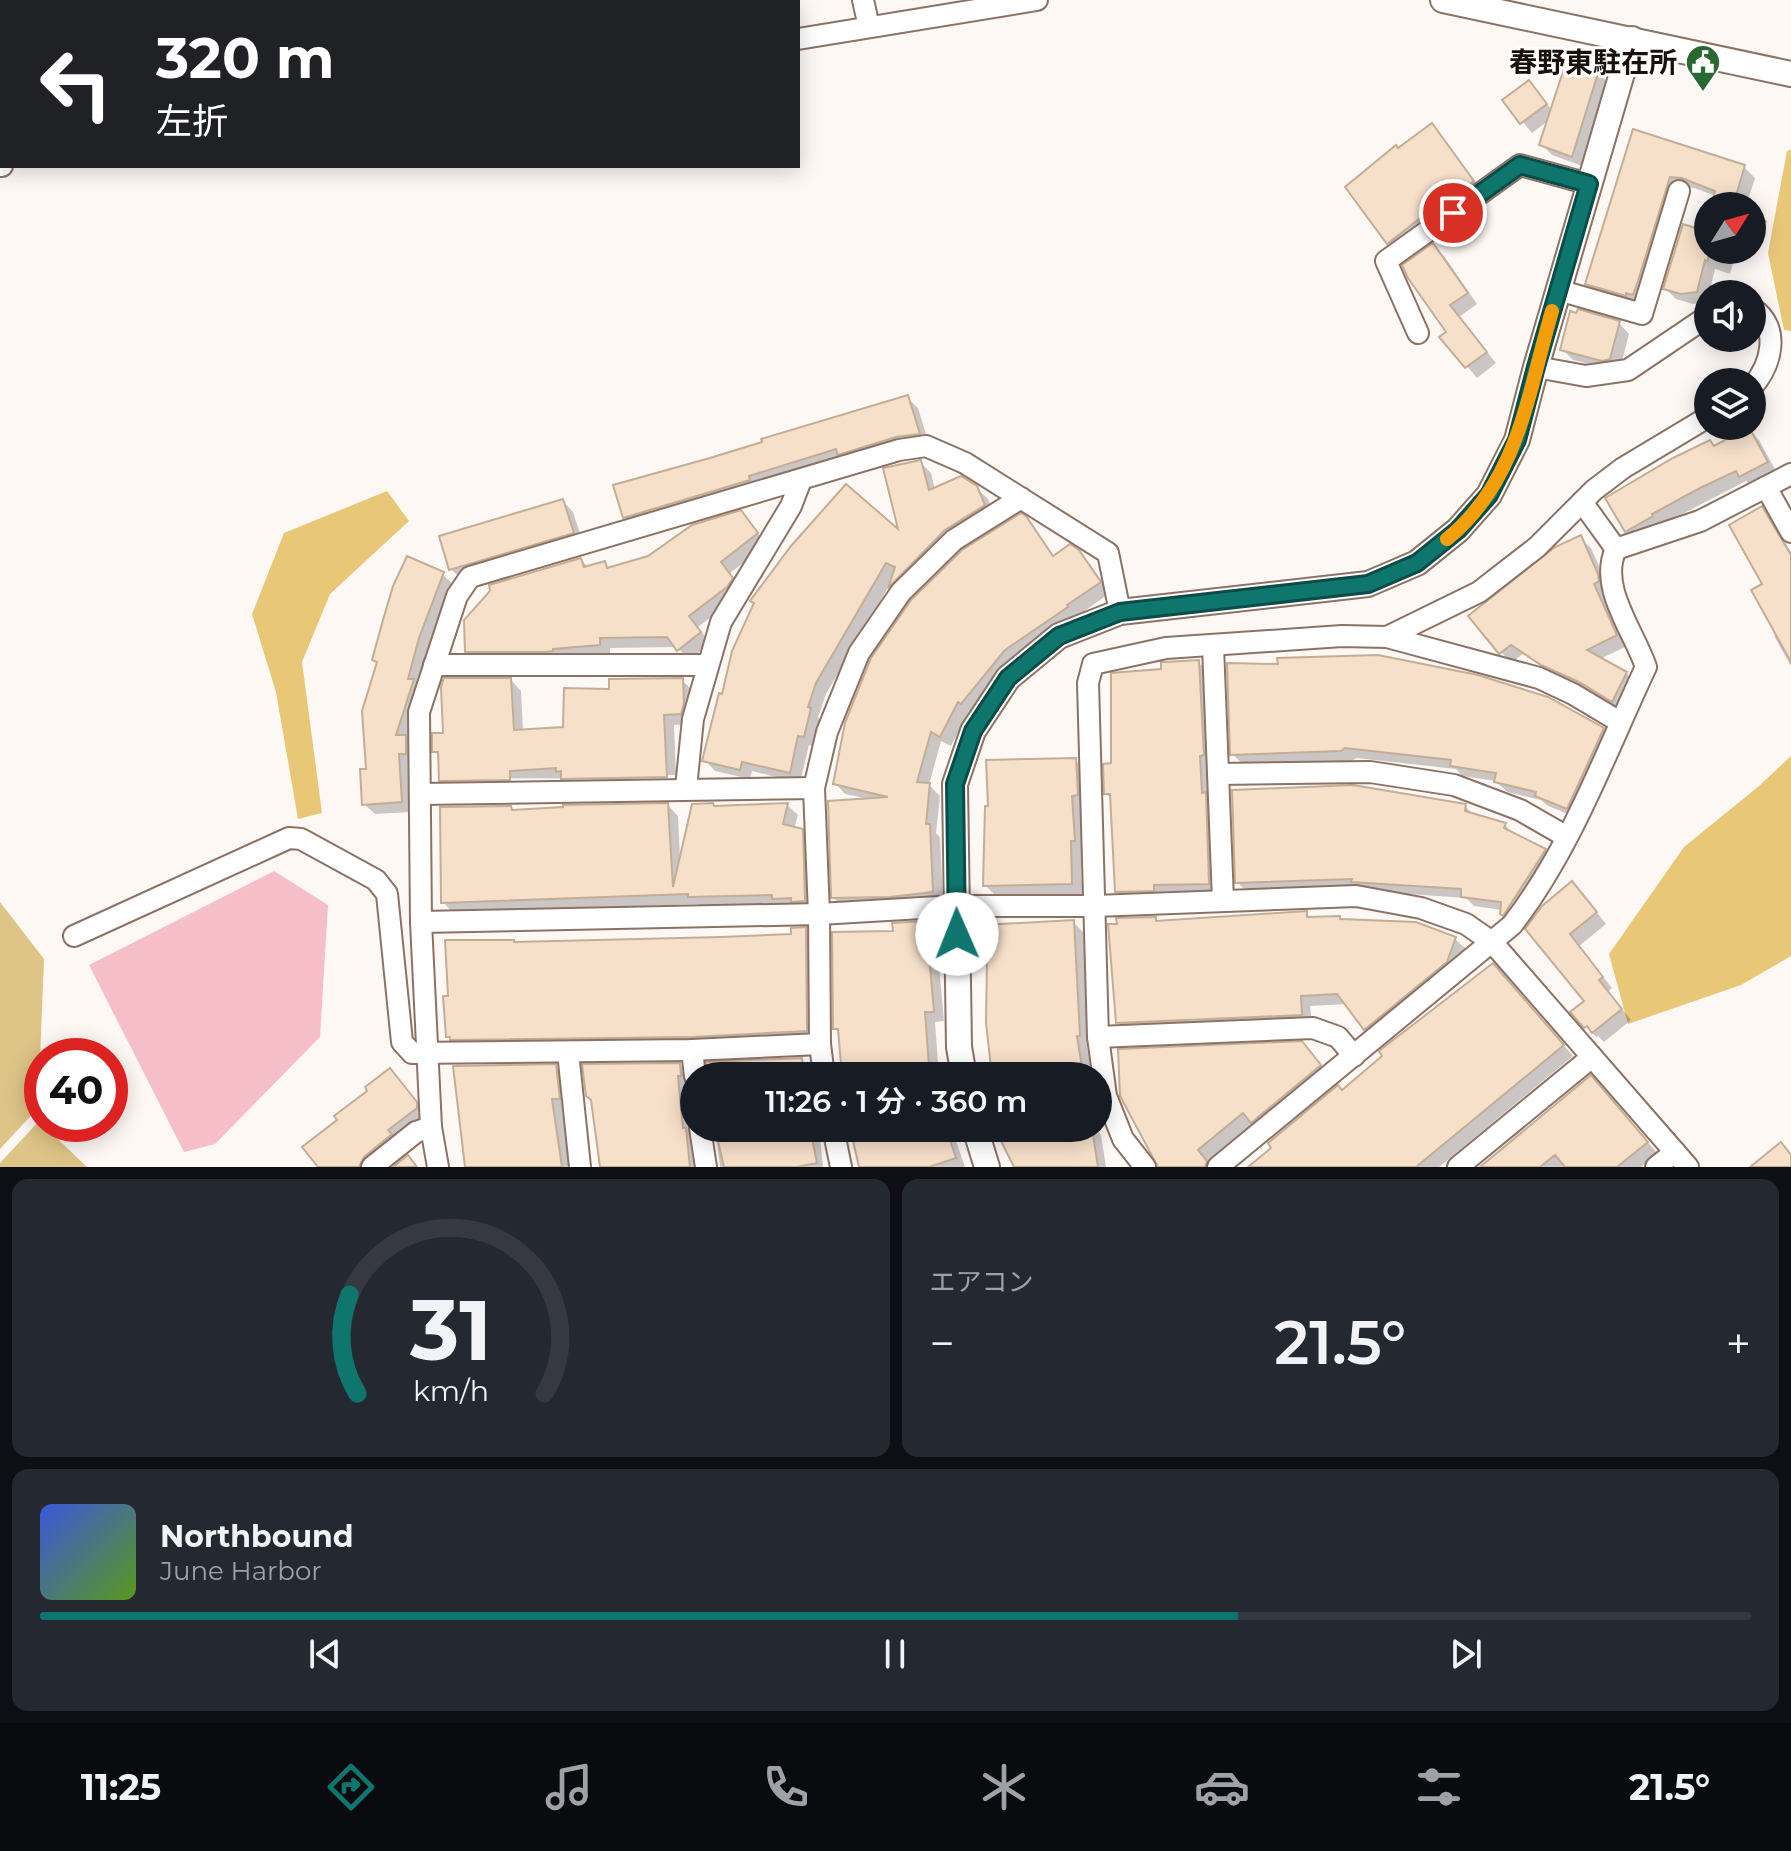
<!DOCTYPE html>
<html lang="ja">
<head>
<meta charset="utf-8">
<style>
	body { margin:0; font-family:Montserrat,"Noto Sans JP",sans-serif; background:#242831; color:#f1f3f6; height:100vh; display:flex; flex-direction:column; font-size:30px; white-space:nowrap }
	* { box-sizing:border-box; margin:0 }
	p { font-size:26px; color:#9ea1a6 }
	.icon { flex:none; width:44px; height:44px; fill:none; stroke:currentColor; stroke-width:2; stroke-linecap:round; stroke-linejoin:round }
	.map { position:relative; height:1167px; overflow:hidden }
	.details { display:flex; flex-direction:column; gap:12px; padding:12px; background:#0d0f14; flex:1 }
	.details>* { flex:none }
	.guide { position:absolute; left:0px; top:0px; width:800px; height:168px; box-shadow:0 4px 20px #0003; background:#202124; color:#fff; overflow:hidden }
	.needle { width:52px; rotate:53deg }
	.controls { position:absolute; left:1694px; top:192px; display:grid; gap:16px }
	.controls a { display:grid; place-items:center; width:72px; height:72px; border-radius:50%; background:#171b24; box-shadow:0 4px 20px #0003; font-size:40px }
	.speed { position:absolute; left:24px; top:1038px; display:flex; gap:16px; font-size:40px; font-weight:700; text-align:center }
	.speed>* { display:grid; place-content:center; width:104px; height:104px; border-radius:50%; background:#171b24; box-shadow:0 4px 20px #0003; line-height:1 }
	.speed .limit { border:12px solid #d22; background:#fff; color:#111 }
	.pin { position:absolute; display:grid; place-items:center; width:68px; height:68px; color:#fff; margin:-34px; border:4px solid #fff; border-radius:50%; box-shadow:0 2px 8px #0007 }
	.me { position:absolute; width:88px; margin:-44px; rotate:359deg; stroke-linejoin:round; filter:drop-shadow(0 0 6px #0008) }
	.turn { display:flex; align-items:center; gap:28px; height:168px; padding:0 24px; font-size:36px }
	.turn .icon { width:104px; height:104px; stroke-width:2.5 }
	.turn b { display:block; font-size:56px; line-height:68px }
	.big { font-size:60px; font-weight:600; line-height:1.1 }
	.details .tile { flex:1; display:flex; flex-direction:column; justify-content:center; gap:12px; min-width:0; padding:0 28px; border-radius:16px; background:#242831 }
	.details .dial { align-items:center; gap:0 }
	.dial svg { height:208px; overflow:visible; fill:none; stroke:#363941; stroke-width:7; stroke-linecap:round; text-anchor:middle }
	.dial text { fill:#f1f3f6; stroke:none }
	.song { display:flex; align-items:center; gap:24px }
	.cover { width:96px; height:96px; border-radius:12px; background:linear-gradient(135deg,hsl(230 70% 55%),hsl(90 70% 35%)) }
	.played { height:8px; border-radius:4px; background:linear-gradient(90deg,#0f766e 70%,#363941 70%) }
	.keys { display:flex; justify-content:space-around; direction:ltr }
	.heat { display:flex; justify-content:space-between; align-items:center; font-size:44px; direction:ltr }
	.details .tiles { flex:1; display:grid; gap:12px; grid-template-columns:1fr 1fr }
	.tile:last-child { grid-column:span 2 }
	.trip { position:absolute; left:680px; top:1062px; width:432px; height:80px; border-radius:40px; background:#171b24; box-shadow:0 4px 20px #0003; font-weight:600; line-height:80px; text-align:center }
	.tabs { display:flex; height:128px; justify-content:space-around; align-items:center; background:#090b0e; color:#9ea1a6 }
	.tabs .icon { width:56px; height:56px }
	.tabs .active { color:#0f766e }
	.tabs b { font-size:36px; color:#f1f3f6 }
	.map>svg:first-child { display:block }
</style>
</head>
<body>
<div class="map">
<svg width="1791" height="1167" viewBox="0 0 1791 1167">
	<rect width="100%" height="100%" fill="#fef8f5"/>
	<g fill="#dec487">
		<polygon points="0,902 44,959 38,1108 0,1149"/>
		<polygon points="39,1121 42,1124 87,1167 0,1167 0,1163"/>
	</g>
	<g fill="#e8c777">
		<polygon points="1791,150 1791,331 1784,330 1768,253 1787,151"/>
		<polygon points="387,491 409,521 330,594 302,662 322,813 298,819 276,692 252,614 284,533"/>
		<polygon points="1791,756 1791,956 1741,985 1628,1024 1609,954 1684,847 1759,786"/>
	</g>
	<polygon fill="#f6bfc7" points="274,871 328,905 320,1037 215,1144 184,1152 89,965"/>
	<g fill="#0003">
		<polygon points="1598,72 1608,83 1582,166 1552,155 1541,144 1548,121 1532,133 1505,100 1529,83 1552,110"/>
		<polygon points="1431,126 1483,193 1399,253 1347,188"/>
		<polygon points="1634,132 1744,167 1755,178 1746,206 1713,206 1716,196 1694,188 1680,187 1643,305 1598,294 1587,284"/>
		<polygon points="1752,209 1767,221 1760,245 1752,243"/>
		<polygon points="1708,223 1708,250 1737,250 1730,274 1715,269 1707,302 1693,304 1676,299 1665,288 1705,233"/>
		<polygon points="1433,246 1444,256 1477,304 1459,317 1496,363 1477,378 1442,337 1448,332"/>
		<polygon points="1619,323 1629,334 1620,369 1614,370 1573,360 1562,349"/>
		<polygon points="907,398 918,408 929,444 636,528 625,517 764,443"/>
		<polygon points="1749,430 1759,440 1777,473 1751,486 1746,481 1661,525 1637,542 1626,531 1715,448"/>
		<polygon points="920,462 931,473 935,490 976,488 988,499 995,516 900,597 889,586 826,694 818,717 821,720 814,747 809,745 800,783 752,771 750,779 715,771 705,760 902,535"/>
		<polygon points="563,501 573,512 583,543 462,580 451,569"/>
		<polygon points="1762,509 1772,520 1791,552 1791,666 1774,636 1778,634 1764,585"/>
		<polygon points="1024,518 1055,557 1078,552 1089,563 1110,593 1076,617 973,713 969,711 951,746 941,741 929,785 940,796 936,833 940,837 943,902 844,908 833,897 869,799 845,794 835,783"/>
		<polygon points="751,524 767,545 730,573 742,590 737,597 698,627 710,643 689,660 677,647 610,648 610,655 477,662 467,651 581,560 589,568 605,563 610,569"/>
		<polygon points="1580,538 1591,548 1608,586 1609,592 1603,595 1627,646 1600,659 1626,673 1637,684 1623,711 1591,692 1554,675 1523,654 1511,663 1501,652"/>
		<polygon points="442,574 453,584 429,649 418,686 423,691 408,740 416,747 416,764 409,764 411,812 375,814 364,804 379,664 374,660"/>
		<polygon points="1198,662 1209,673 1219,893 1128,902 1117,891 1113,800 1106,794 1113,765 1163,671"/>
		<polygon points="511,680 521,691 523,731 565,729 611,691 682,680 693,691 691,724 674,725 676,775 563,777 567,781 676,779 677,787 574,789 564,778 448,779 448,783 519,781 520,789 452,790 441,780 440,757 434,751 445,735"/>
		<polygon points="1603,729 1614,740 1578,818 1548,806 1541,800 1507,792 1496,781 1462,776 1456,769 1356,758 1352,761 1243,764 1232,754"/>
		<polygon points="1075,760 1085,771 1084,851 1081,851 1082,894 996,896 985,885"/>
		<polygon points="668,805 678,816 680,858 713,805 716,808 787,805 798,815 794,829 802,831 812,842 815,911 701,907 698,904 453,913 443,902 511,808 514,811"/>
		<polygon points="1465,806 1475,816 1505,825 1516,837 1545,851 1555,861 1514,925 1502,913 1502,910 1474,906 1466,898 1364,891 1248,893 1237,882"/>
		<polygon points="1582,894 1606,924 1579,946 1612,988 1608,992 1631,1020 1604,1042 1598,1036 1596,1037 1573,1012 1586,1002 1528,928"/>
		<polygon points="1306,913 1312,919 1455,939 1466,949 1457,972 1376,1039 1347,1004 1310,1006 1312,1025 1129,1033 1118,1022 1155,919 1159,923"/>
		<polygon points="1073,922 1084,933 1090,1046 1087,1046 1092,1076 992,1076 988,1023"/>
		<polygon points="926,923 936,933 944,1021 935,1022 939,1076 843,1076 840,1034 835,1029 895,933"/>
		<polygon points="805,929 816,940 817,1041 458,1047 448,1036 516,944 793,936"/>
		<polygon points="1503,976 1573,1056 1439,1167 1251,1167 1385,1056"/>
		<polygon points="1312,1055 1330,1077 1263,1132 1254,1123 1207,1161 1212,1167 1160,1167"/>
		<polygon points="802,1060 812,1071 813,1076 709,1076"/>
		<polygon points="680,1065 690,1076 694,1090 694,1128 701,1167 602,1167"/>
		<polygon points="555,1066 566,1077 569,1109 562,1109 570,1167 468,1167"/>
		<polygon points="390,1070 427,1115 375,1167 320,1167 340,1120"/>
		<polygon points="1601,1088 1657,1153 1641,1167 1484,1167"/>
		<polygon points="715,1128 819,1128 823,1167 720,1167"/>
		<polygon points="852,1128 895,1128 898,1140 934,1128 947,1128 954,1135 965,1167 862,1167"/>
		<polygon points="1001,1128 1096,1128 1101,1135 1106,1167 1016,1167 1003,1139"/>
	</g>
	<g fill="#f6e0ca" stroke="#c2ad97" stroke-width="2">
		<polygon points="1567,59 1599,70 1572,157 1539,145"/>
		<polygon points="1529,80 1547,104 1520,124 1502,100"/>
		<polygon points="1432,123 1474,181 1452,197 1450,195 1387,244 1345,187 1396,145 1398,148"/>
		<polygon points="1633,129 1745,165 1733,206 1711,206 1715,191 1682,178 1670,177 1638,281 1633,295 1626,293 1626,296 1585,284"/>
		<polygon points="1683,224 1708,232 1708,261 1705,260 1697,292 1681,294 1663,289"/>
		<polygon points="1433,243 1468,293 1450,305 1487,352 1465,368 1439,337 1446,332 1408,278 1402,265"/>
		<polygon points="1578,309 1620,321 1610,359 1602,361 1560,350 1570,311 1576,313"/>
		<polygon points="908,395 920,434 896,437 838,455 836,449 749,476 750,480 623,518 613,485 710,458 762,442 761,439"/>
		<polygon points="1749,427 1768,462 1739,477 1736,471 1700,488 1652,514 1653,516 1625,532 1605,498 1673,458 1710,440 1714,446"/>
		<polygon points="921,460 929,490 961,476 977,486 985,505 945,530 888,588 895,567 886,563 816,683 808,707 811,708 804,737 798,736 790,773 742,762 740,770 702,761 719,693 722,694 732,651 754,603 750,601 791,546 846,484 898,529 883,468"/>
		<polygon points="563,499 574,533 449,570 439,536"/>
		<polygon points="1762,506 1791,555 1791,662 1751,590 1762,584 1729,525"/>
		<polygon points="741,510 758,533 721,562 733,578 727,587 689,616 701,632 677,651 667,637 600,638 600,645 553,649 553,651 546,652 465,652 464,620 490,591 489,585 581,558 584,567 605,561 607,568 648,556 692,525"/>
		<polygon points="1021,513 1026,516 1053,556 1070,544 1079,550 1101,582 1067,605 1068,607 1005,650 961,704 958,702 940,737 931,732 917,782 930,783 926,824 930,824 933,892 890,897 831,898 828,801 888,797 833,784 845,723 871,658 911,600 962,550"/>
		<polygon points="1581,535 1598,574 1599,581 1594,584 1617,635 1587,650 1627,672 1612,702 1579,682 1541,665 1511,645 1499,654 1468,616 1555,547"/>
		<polygon points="407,556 444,572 419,638 408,679 414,679 396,735 406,735 406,754 399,754 402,802 362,805 360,769 366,769 362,711 377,662 372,660 383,620 393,586"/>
		<polygon points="1378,655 1478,675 1548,697 1604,728 1567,809 1535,796 1536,792 1494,782 1496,773 1450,766 1451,760 1345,748 1341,751 1230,755 1227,663 1278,664 1277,658"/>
		<polygon points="1199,660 1204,755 1200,756 1202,793 1206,792 1209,884 1154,885 1154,891 1115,892 1110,794 1104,794 1103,764 1111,763 1111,673 1161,669 1161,662 1165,662"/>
		<polygon points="444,678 511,678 514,730 563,727 564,688 609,689 609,679 683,678 684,703 681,714 664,715 667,777 561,779 561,771 556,772 556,768 510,771 510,780 439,781 438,752 432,752 432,733 443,733 441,687"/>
		<polygon points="1076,758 1078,795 1072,796 1075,841 1071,841 1072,884 983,886 985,806 988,806 986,760"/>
		<polygon points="1353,785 1466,804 1465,811 1506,823 1504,828 1546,849 1503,916 1500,914 1501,902 1461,897 1461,889 1351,882 1352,879 1235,883 1232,790"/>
		<polygon points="668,803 673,887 692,804 713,803 714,806 788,803 783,824 803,829 805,901 791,902 791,898 772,899 772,895 688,897 688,894 441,903 440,807 511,806 512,810 563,807 563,805"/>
		<polygon points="1572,881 1597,912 1570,934 1603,977 1599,980 1622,1009 1592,1033 1587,1026 1584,1028 1570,1012 1584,1001 1525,929 1542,906"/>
		<polygon points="1307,911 1307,917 1340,916 1340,919 1416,922 1456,937 1447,962 1364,1030 1337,994 1301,996 1302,1015 1116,1023 1108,924 1117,924 1116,918 1156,917 1156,921"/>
		<polygon points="1074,920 1080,1036 1077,1036 1083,1074 992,1076 986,1023 987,956 985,956 984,925"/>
		<polygon points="926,921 934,1012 925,1012 929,1066 878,1069 879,1076 842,1076 838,1029 833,1029 832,932 893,931 892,923"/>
		<polygon points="806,927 807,1031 692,1037 450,1040 450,1037 446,1037 443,996 448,996 445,940 514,940 514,942 721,937 791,934 791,928"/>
		<polygon points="1493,963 1564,1045 1416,1167 1248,1167 1271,1148 1268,1143 1338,1085 1342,1090 1382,1056 1379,1051"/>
		<polygon points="1302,1041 1321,1065 1251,1123 1243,1113 1198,1150 1207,1161 1205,1167 1158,1167 1120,1096 1118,1049"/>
		<polygon points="802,1058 804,1076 708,1076 706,1062"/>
		<polygon points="680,1063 681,1076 678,1076 681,1109 683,1128 686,1128 690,1167 600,1167 591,1100 586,1096 582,1064"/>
		<polygon points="556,1064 560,1099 552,1099 562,1167 465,1167 453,1066"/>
		<polygon points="390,1068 417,1102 417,1108 388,1130 392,1134 364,1157 359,1167 318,1167 302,1147 337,1120 334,1116 367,1091 365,1087"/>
		<polygon points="1591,1075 1648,1142 1617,1167 1565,1167 1555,1155 1540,1167 1480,1167"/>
		<polygon points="715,1128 810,1128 817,1163 797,1167 724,1167"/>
		<polygon points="850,1128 888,1128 891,1140 927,1128 946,1128 956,1158 929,1167 859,1167"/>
		<polygon points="1018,1128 1092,1128 1098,1167 1014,1167 999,1137"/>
		<polygon points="1781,1142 1791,1155 1791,1167 1750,1167"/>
		<polygon points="408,1155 417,1167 393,1167"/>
	</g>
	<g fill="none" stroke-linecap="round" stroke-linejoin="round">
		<g stroke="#8c7265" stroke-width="24">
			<g id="minor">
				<polyline points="338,0 338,2"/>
				<polyline points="863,0 869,27"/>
				<polyline points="798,39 1037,0"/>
				<polyline points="0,166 2,166"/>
				<polyline points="1558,290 1642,314 1679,191"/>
				<path d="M 1752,308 C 1781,327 1772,364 1752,387"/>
				<polyline points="1418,333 1386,261 1520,165 1589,184"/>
				<polyline points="1536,367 1586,376 1628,370 1708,316"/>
				<polyline points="1766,487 1791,532"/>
				<polyline points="1582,502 1616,549 1700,521 1791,474"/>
				<polyline points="1387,637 1479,592 1537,547 1594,490 1623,468 1708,417"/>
				<polyline points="1213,646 1223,900"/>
				<polyline points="434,665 708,665"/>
				<polyline points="1218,774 1370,772 1454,785 1520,810 1567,837"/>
				<polyline points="686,788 693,719 721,622 791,506 801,480"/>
				<polyline points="420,794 814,788"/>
				<polyline points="421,922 819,914 956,906 1095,906 1356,896 1421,908 1466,924 1492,942 1688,1167"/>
				<polyline points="74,936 289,838 301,839 376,880 387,894 402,1042 412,1053 692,1050 820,1044"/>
				<polyline points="1098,1037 1313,1028 1338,1037 1354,1056"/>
				<polyline points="692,1050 695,1076"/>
				<polyline points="568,1052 580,1167"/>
				<polyline points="824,1076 820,1044 819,914 814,788 827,732 859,653 901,592 954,540 1021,498"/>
				<polyline points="700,1128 706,1167"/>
				<polyline points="833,1128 841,1167"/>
				<polyline points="372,1167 416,1132 431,1127"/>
				<polyline points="438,1167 431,1127 421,922 419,712 457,596 470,577 899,450 926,446 965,463 1108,553 1120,612"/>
				<polyline points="1145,1167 1123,1139 1106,1096 1098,1037 1088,683 1093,664 1166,648 1342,636 1387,637 1539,678 1573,694 1620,722"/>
				<path d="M 1218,1167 L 1512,925 C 1571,849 1605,754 1646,667 C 1634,631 1598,587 1616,549"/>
				<polyline points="1458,1167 1592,1057"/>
				<polyline points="1656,1167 1675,1152"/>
			</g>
		</g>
		<g stroke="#8c7265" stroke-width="28">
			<g id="tertiary">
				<polyline points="1443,0 1791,74"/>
				<polyline points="964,1076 959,1047 955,784 973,731 1008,678 1059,636 1120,612 1368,584 1417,563 1458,530 1489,495 1517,440 1536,367 1632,39"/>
				<polyline points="975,1128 987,1167"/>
			</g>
		</g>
		<use href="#minor" stroke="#fff" stroke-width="20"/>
		<use href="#tertiary" stroke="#fff" stroke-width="24"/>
	</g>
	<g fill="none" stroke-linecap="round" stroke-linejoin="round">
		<g stroke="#0a4d48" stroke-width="20">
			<polyline id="route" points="957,934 955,784 973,731 1008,678 1059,636 1120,612 1368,584 1417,563 1458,530 1489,495 1517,440 1536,367 1589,184 1520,165 1453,213"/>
		</g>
		<use href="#route" stroke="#0f766e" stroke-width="14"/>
		<path stroke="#f59e0b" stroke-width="14" d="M 1447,539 C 1518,482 1528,393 1552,311"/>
	</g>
	<defs>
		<g id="civic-pin" transform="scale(1.8)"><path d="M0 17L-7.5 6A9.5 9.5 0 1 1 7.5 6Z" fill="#286831" stroke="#fff"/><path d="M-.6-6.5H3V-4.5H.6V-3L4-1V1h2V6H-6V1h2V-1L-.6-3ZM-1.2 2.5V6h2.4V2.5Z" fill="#fff"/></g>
	</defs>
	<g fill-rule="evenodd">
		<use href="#civic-pin" x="1703" y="62"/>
	</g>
	<g text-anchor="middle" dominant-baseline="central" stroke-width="6" stroke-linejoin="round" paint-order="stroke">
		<g font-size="28" font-weight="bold" fill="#1a100b" stroke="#fff" text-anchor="end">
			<text x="1677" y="62">春野東駐在所</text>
		</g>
	</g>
</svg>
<div class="controls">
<a><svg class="needle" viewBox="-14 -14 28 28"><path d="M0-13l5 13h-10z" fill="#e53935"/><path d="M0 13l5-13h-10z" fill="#9ea1a6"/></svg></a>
<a><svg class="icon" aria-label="sound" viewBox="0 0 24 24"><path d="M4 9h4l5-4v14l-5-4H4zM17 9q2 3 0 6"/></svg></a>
<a><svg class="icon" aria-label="layers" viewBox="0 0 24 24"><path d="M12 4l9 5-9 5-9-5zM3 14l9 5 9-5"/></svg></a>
</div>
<div class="speed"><div class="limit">40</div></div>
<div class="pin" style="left:1453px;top:213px;background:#d93025"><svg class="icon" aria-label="arrive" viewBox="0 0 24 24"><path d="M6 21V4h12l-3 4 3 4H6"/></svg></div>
<svg class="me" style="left:957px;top:934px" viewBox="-20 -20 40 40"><circle r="19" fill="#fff"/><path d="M0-13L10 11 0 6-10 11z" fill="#0f766e"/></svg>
<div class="trip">11:26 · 1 分 · 360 m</div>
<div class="guide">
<div class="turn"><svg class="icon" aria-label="left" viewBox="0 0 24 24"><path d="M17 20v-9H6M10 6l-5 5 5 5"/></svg><div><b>320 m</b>左折</div></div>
</div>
</div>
<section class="details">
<div class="tiles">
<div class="tile dial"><svg viewBox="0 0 100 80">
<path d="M14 69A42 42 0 1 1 86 69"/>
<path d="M14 69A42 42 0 0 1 11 31" stroke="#0f766e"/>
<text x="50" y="56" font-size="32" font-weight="700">31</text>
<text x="50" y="72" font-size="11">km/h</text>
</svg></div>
<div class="tile"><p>エアコン</p>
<div class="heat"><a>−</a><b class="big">21.5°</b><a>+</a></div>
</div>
<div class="tile">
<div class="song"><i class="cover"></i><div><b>Northbound</b><p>June Harbor</p></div></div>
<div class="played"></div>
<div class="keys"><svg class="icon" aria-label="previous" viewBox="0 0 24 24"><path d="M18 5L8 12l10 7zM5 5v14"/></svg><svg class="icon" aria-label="pause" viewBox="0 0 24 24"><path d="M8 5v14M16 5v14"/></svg><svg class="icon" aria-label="next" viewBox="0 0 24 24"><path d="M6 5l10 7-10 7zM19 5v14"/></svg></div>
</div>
</div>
</section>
<nav class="tabs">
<b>11:25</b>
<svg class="icon active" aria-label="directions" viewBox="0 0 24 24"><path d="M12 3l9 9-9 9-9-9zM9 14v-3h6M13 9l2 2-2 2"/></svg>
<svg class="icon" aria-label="music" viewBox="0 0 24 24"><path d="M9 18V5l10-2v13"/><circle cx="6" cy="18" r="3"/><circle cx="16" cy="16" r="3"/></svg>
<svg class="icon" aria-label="phone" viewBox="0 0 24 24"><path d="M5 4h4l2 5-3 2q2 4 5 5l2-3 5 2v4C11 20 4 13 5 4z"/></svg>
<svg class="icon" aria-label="climate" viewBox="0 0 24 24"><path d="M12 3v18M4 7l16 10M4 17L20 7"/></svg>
<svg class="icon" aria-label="car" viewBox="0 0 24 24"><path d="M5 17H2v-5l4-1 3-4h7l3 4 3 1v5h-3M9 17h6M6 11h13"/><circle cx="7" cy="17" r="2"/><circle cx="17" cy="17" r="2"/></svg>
<svg class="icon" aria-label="filters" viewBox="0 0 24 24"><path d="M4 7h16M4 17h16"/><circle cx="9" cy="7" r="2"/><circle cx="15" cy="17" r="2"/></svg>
<b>21.5°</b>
</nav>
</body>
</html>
